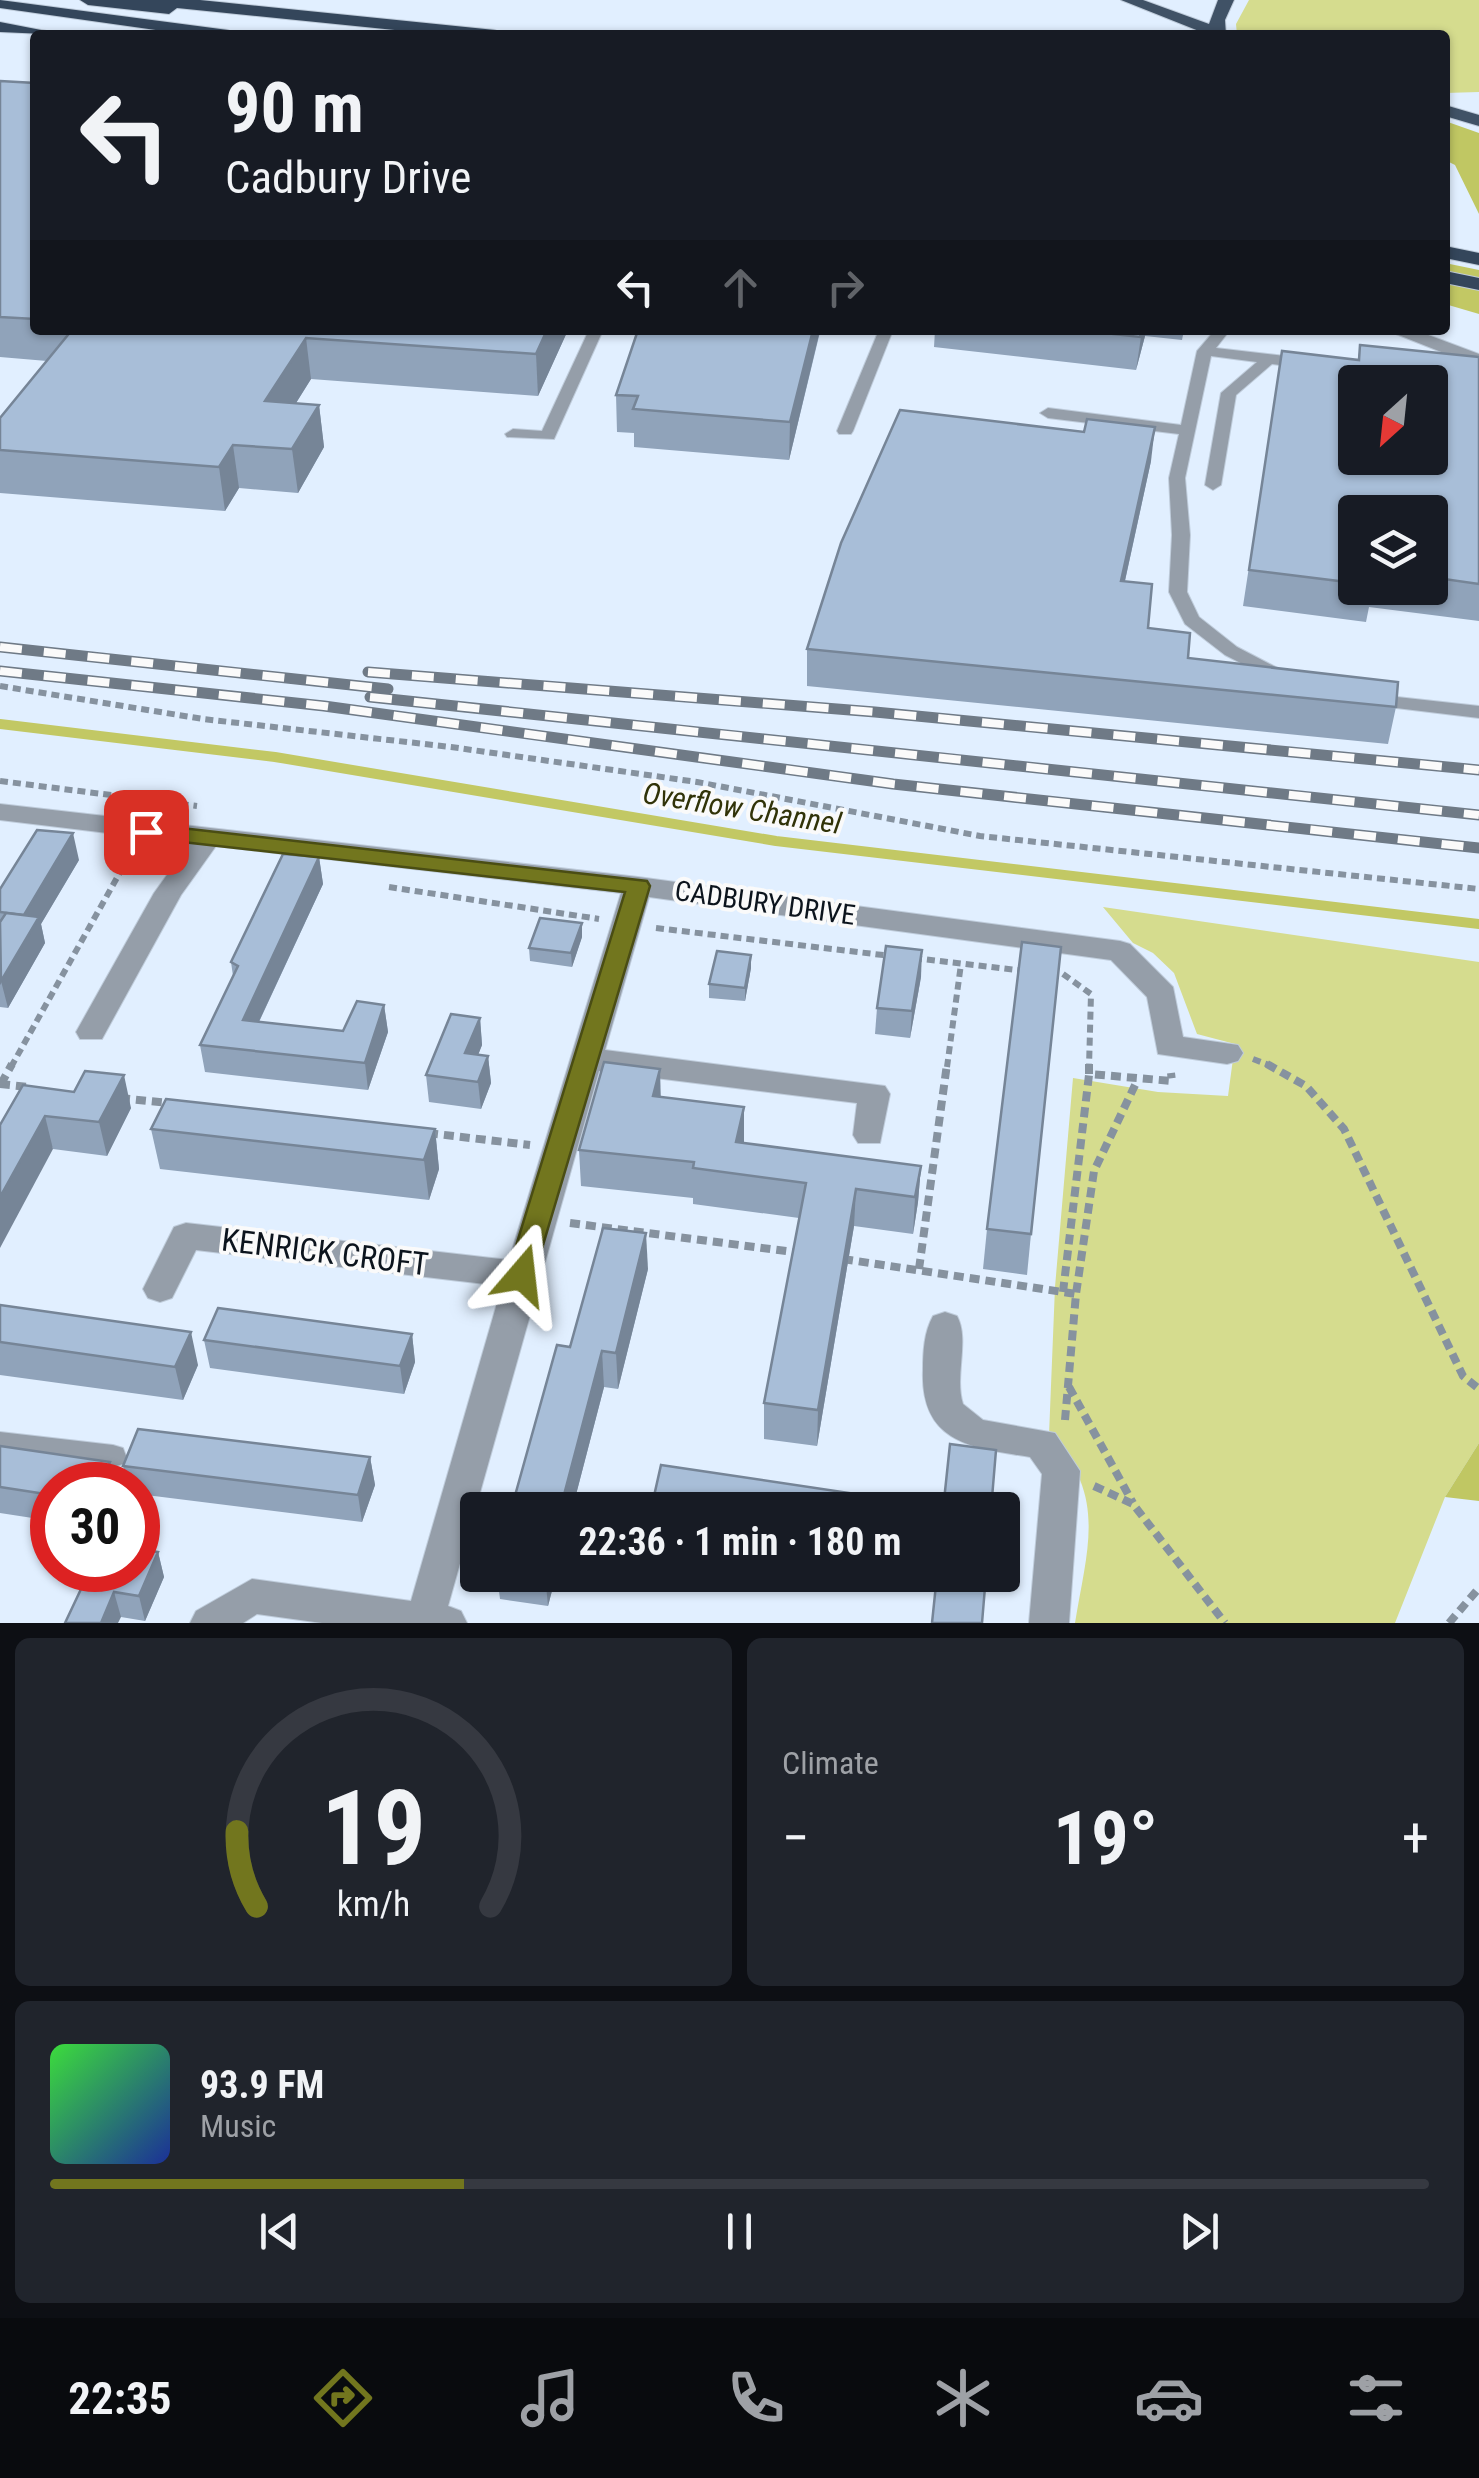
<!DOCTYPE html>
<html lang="en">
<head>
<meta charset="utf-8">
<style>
	body { margin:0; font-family:"Roboto Condensed",sans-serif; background:#20242c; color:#f1f3f6; height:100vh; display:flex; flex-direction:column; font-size:38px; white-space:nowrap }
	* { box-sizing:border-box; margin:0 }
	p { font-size:32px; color:#9ea1a6 }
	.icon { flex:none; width:55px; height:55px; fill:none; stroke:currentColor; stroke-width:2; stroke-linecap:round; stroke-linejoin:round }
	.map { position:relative; height:1623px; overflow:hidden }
	.side { display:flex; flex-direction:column; gap:15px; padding:15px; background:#0d0f14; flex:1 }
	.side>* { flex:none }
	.banner { position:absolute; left:30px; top:30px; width:1420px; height:305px; border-radius:10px; box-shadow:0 2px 8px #0004; background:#171b24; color:#f1f3f6; overflow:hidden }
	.needle { width:65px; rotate:207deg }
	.fabs { position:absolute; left:1338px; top:365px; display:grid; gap:20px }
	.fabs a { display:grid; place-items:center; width:110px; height:110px; border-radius:10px; background:#171b24; box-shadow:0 2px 8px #0004; font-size:50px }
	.speed { position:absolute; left:30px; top:1462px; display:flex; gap:20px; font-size:50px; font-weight:700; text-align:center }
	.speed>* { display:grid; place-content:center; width:130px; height:130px; border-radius:50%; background:#171b24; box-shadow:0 2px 8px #0004; line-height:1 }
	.speed .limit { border:15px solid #d22; background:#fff; color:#111 }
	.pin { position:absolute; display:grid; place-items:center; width:85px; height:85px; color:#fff; margin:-42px; border-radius:20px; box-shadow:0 5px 15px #0006 }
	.me { position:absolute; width:110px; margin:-55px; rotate:17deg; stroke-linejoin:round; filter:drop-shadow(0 0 8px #0008) }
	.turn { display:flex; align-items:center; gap:35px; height:210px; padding:0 30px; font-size:45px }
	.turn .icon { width:130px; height:130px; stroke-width:2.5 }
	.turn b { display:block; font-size:70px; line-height:85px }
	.lanes { display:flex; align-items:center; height:95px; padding:0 30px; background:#0003; justify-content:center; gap:50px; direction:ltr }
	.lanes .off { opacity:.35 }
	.big { font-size:75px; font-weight:700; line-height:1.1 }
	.side .tile { flex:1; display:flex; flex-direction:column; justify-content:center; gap:15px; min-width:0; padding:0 35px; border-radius:15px; background:#20242c }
	.side .dial { align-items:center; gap:0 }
	.dial svg { height:260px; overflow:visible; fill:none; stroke:#363941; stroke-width:7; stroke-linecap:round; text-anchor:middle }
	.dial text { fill:#f1f3f6; stroke:none }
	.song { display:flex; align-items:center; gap:30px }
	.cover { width:120px; height:120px; border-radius:15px; background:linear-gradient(135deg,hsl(120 70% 55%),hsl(230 70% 35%)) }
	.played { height:10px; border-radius:5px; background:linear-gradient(90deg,#72761e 30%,#363941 30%) }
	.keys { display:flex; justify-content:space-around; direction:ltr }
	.heat { display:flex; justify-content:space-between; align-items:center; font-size:55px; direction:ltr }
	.side .tiles { flex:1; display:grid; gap:15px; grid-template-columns:1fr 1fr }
	.tile:last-child { grid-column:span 2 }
	.trip { position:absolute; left:460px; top:1492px; width:560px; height:100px; border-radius:10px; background:#171b24; box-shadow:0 2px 8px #0004; font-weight:700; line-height:100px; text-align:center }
	.menu { display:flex; height:160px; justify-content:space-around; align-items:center; background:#090b0e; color:#9ea1a6 }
	.menu .icon { width:70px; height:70px }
	.menu .active { color:#72761e }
	.menu b { font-size:45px; color:#f1f3f6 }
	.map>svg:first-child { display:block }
</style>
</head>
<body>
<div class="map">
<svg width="1479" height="1623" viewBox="0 0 1479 1623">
	<rect width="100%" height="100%" fill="#e1efff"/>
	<g fill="#d5dc8e">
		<polygon points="1249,0 1479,0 1479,92 1445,93 1445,35 1237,35 1236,24"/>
		<path d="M 1103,907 L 1479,962 L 1479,1443 L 1445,1497 L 1395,1623 L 1075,1623 C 1087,1549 1108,1494 1049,1435 L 1055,1287 L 1073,1078 L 1158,1092 L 1228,1096 L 1235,1044 L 1197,1034 L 1174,973 L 1153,953 L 1133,943 Z"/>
	</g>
	<g fill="#c0c763">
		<polygon points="1445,121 1479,133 1479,214 1455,165 1445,160"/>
		<polygon points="1479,1443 1479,1501 1445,1497"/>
	</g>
	<polygon fill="#c2c864" points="1445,263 1479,270 1479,314 1445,304"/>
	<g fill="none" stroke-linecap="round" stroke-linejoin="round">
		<polyline stroke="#c2c864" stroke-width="10" points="0,724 275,757 776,841 1479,924"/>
		<g stroke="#bfccdb" stroke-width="2">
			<g id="service">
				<polygon points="589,330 603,330 554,439 507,437 505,434 513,429 542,431"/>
				<polygon points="879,330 893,330 853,431 851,434 839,434 837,431"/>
				<polygon points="1215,330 1230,330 1216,348 1303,358 1311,363 1303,368 1272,364 1236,395 1221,485 1213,490 1205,485 1221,393 1257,362 1211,356 1185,478 1190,535 1187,592 1199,617 1237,647 1291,675 1293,679 1284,685 1225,655 1185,624 1169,592 1172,535 1169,478 1179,434 1048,418 1040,413 1048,408 1181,425 1197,351"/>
				<polygon points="1370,694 1479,706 1479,718 1363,704 1361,700 1363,696"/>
				<polygon points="0,1432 113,1445 123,1448 126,1456 123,1464 113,1467 0,1454"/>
			</g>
		</g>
		<g stroke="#bfccdb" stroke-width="2">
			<g id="minor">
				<polygon points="1386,330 1415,330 1479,354 1479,367"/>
				<polygon points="0,804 638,877 1120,941 1130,944 1173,987 1183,1037 1238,1045 1243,1053 1238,1061 1227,1064 1158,1054 1147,997 1111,960 649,897 605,1050 885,1086 890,1094 880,1143 858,1143 853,1135 857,1103 599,1071 448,1606 461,1611 467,1623 322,1623 257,1614 243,1623 190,1623 196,1611 252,1579 411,1601 502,1286 196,1250 172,1298 160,1302 148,1298 143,1289 174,1227 186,1223 509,1260 621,893 216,846 181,895 102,1039 80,1039 76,1032 154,893 190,843 0,820"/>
				<path d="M 945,1312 L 957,1316 C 970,1340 954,1376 963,1404 L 983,1420 L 1055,1433 L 1080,1471 L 1069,1623 L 1029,1623 L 1042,1474 L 1030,1457 C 973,1448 920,1444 923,1370 C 923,1352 924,1332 933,1316 Z"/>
			</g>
		</g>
		<g stroke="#bfccdb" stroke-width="2">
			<g id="trunk">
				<polygon points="1121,0 1143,0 1209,24 1218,0 1234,0 1225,20 1226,35 1209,35"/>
				<polygon points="1445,105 1479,115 1479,126 1445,116"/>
			</g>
		</g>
		<g stroke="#bfccdb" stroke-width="2">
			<g id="motorway">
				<polygon points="0,0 228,30 237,35 191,35 0,8"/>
				<polygon points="80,0 200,0 495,30 504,35 444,35 177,8 169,14 88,5"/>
				<polygon points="0,22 67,35 0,32"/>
				<polygon points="1445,246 1479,253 1479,265 1445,258"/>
				<polygon points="1445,271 1479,278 1479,290 1445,283"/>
			</g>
		</g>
		<g stroke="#86929f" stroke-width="6" stroke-dasharray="8 5" stroke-linecap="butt">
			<polyline points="0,686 203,719 451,747 697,782 980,836 1479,889"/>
			<polyline points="0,781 197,806"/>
			<polyline points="389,887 599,919"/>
			<polyline points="656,928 891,956"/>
			<polyline points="914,958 1026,971"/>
			<polyline points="1063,974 1091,994 1089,1067"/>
			<polyline points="1253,1059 1274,1067"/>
			<polyline points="11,1067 132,851"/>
			<polyline points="947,1067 961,964"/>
		</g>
		<g stroke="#86929f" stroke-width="8" stroke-dasharray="10 6" stroke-linecap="butt">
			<polyline points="1089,1064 1089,1074 1172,1081 1171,1073"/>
			<polyline points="1267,1064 1306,1086 1344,1129 1463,1376 1479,1389"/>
			<polyline points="0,1084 29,1087"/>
			<polyline points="1,1084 12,1064"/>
			<polyline points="120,1098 168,1103"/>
			<polyline points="428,1133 530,1145"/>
			<polyline points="570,1223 801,1253"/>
			<polyline points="843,1259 1076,1294"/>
			<polyline points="919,1269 947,1064"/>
			<polyline points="1063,1292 1089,1075"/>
			<polyline points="1069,1387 1133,1503"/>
			<polyline points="1065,1420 1076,1294 1094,1171 1137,1081"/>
			<polyline points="1094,1486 1133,1504 1225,1623"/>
			<polyline points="1449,1623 1479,1588"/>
		</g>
		<use href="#service" fill="#959ea9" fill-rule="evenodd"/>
		<use href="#minor" fill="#959ea9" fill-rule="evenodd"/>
		<use href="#trunk" fill="#405266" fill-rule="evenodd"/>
		<use href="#motorway" fill="#34465b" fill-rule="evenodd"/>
		<g stroke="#6f7a86" stroke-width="11">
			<g id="rail">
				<polyline points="0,647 388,689"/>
				<polyline points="0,671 324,706 893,784 1479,848"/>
				<polyline points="368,672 875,712 1479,770"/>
				<polyline points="370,697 1479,815"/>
			</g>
		</g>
		<use href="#rail" stroke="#fafafa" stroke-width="8" stroke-dasharray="22" stroke-linecap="butt"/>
	</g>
	<g fill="#90a3ba" fill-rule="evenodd">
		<polygon points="0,81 35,83 35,330 568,330 538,396 311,379 296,403 319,405 324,447 298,493 239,488 225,511 0,493 0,418 47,361 0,357"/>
		<polygon points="638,330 865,330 864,335 820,332 789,460 634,447 634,433 617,432 616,395"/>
		<polygon points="935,330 1184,330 1182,340 1145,336 1136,370 934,347"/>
		<path d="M 1360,345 L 1479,357 L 1479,621 L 1369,607 L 1366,622 L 1243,606 L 1282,351 L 1358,360 ZM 1355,512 L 1430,512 L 1430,588 L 1355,588 Z"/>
		<polygon points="1151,461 1125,581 1148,628 1188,658 1396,707 1388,744 807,686 807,649"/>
		<polygon points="319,857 323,884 259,1022 343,1031 384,1005 388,1032 368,1090 205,1072 200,1045 233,976 231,962"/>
		<polygon points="79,860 41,924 45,943 8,1008 0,1007 0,889"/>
		<polygon points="582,937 572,967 530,961 529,948"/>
		<polygon points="751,955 751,968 745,1001 709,998 709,984"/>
		<polygon points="921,977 910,1038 875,1034 877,1008"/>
		<polygon points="480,1018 482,1045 478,1055 488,1056 491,1083 481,1109 429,1102 426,1075"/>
		<polygon points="23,1085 131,1108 107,1156 53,1149"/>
		<polygon points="661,1097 744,1143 921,1166 918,1202 913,1234 854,1226 817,1446 764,1439 764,1403 799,1218 693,1204 693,1198 581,1186 579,1150"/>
		<polygon points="151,1129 435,1129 439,1169 429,1200 160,1169"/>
		<polygon points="987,1229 1031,1234 1027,1275 983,1269"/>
		<polygon points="648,1269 618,1389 604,1387 572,1510 511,1510 570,1347"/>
		<polygon points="0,1305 198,1365 183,1400 0,1375"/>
		<polygon points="412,1334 415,1362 404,1394 210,1368 204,1340"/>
		<polygon points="0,1446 52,1485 52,1521 0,1513"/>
		<polygon points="370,1457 375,1485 362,1522 138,1494 138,1485 128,1485 123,1466"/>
		<polygon points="876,1497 875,1510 652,1510 652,1505"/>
		<polygon points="158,1552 164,1577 145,1621 121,1617 65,1623"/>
		<polygon points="497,1575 556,1575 548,1606 500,1599"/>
	</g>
	<g fill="#768597">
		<polygon points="547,330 568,330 538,396 536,354"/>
		<polygon points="813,330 820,330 789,460 790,422"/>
		<polygon points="1142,330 1146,330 1145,336 1136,370"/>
		<polygon points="306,338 311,379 271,443 265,401"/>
		<polygon points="319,405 324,447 298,493 292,449"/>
		<polygon points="1155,427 1151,461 1117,617 1121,581"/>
		<polygon points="233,445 239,488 225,511 219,467"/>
		<polygon points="73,833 79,860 41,924 45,943 8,1008 1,981 24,915"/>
		<polygon points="319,857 323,884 247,1047 243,1020"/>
		<polygon points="582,923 582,937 572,967 571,953"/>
		<polygon points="922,950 921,977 910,1038 912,1011"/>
		<polygon points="751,955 751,968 745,1001 745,988"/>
		<polygon points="384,1005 388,1032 368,1090 365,1063"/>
		<polygon points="480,1018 482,1045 468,1080 465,1053"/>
		<polygon points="488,1056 491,1083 481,1109 478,1082"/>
		<polygon points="660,1069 661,1105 653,1096"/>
		<polygon points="124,1075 131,1108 107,1156 99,1122"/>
		<polygon points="744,1107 744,1143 736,1142"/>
		<polygon points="45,1116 53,1149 0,1248 0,1197"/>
		<polygon points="435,1129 439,1169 429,1200 424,1160"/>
		<polygon points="921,1166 918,1202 913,1234 915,1197"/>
		<polygon points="856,1189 854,1226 817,1446 818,1410"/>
		<polygon points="646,1233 648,1269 618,1389 616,1353"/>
		<polygon points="191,1332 198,1365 183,1400 175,1367"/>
		<polygon points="412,1334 415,1362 404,1394 400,1366"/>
		<polygon points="602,1351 604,1387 572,1510 560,1510"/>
		<polygon points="370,1457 375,1485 362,1522 358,1495"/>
		<polygon points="110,1462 116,1485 100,1485"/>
		<polygon points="158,1552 164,1577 145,1621 139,1596"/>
		<polygon points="545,1575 556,1575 548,1606"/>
		<polygon points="114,1592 121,1617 118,1623 101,1623"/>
	</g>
	<g fill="#a8bed8" stroke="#768597" stroke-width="2.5" fill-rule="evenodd">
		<polygon points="0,81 35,83 35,319 0,317"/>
		<polygon points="72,330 547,330 536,354 306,338 265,401 319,405 292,449 233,445 219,467 0,450 0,418"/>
		<polygon points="638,330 813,330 790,422 633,409 638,396 616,395"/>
		<polygon points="1077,330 1142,330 1140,337"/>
		<path d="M 1360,345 L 1479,357 L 1479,584 L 1430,577 L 1430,512 L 1355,512 L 1355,583 L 1249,570 L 1282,351 L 1359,360 ZM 1355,382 L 1430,382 L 1430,458 L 1355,458 Z"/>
		<polygon points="900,410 1084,432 1087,419 1155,427 1121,581 1152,584 1148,628 1190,633 1188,658 1398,682 1396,707 807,649 841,543"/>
		<polygon points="37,830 73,833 24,915 0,912 0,889"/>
		<polygon points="283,854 319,857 243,1020 343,1031 357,1001 384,1005 365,1063 200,1045 238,966 231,962"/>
		<polygon points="6,913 39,917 1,981 0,922"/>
		<polygon points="540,918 582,923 571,953 529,948"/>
		<polygon points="1022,942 1061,947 1031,1234 987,1229"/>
		<polygon points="886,946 922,950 912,1011 877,1008"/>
		<polygon points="717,951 751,955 745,988 709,984"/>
		<polygon points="451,1014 480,1018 465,1053 488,1056 478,1082 426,1075"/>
		<polygon points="604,1062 660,1069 653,1096 744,1107 736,1142 921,1166 915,1197 856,1189 818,1410 764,1403 806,1183 693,1168 694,1162 579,1150"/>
		<polygon points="85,1071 124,1075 99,1122 45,1116 0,1197 0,1125 23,1085 74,1092"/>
		<polygon points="166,1099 435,1129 424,1160 151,1129"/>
		<polygon points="603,1228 646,1233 616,1353 602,1351 560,1510 511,1510 557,1345 570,1347"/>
		<polygon points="0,1305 191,1332 175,1367 0,1342"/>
		<polygon points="218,1308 412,1334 400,1366 204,1340"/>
		<polygon points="138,1429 370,1457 358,1495 123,1466"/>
		<polygon points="950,1444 996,1450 991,1510 943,1510"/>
		<polygon points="0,1446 110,1462 100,1485 52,1485 52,1495 0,1487"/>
		<polygon points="661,1465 876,1497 874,1510 684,1510 652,1505"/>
		<polygon points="138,1549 158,1552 139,1596 114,1592 101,1623 65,1623 90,1570 138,1570"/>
		<polygon points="937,1575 986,1575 982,1623 932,1623"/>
	</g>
	<polygon fill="#72761e" stroke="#4a4d14" stroke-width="2.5" points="146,824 647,881 650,886 532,1282 511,1282 507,1275 625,892 138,837 135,832"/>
	<g text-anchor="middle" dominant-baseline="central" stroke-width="8" stroke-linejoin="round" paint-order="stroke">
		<g font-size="28" fill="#0c141d" stroke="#fafafa">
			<text transform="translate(765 903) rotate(8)">CADBURY DRIVE</text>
		</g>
		<g font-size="30" font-style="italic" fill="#313308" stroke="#fafafa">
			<text transform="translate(742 808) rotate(9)">Overflow Channel</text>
		</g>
		<g font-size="32" fill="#0c141d" stroke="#fafafa">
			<text transform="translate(325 1252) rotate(7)">KENRICK CROFT</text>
		</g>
	</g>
</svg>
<div class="fabs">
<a><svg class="needle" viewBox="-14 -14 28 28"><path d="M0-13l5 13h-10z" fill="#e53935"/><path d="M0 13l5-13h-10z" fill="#9ea1a6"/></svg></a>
<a><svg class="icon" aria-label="layers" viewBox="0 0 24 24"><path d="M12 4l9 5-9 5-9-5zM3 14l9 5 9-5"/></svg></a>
</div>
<div class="speed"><div class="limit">30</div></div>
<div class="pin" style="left:146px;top:832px;background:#d93025"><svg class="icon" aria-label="arrive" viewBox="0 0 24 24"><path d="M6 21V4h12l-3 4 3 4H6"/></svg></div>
<svg class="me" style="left:522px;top:1275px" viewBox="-20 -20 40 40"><path d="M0-17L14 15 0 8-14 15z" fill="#72761e" stroke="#fff" stroke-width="4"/></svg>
<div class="trip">22:36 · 1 min · 180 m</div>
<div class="banner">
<div class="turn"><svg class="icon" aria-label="left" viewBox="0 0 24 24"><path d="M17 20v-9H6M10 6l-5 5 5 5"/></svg><div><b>90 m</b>Cadbury Drive</div></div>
<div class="lanes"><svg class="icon" aria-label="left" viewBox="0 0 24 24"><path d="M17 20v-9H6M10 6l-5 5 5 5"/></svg><svg class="icon off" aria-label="ahead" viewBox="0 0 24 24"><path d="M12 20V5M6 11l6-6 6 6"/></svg><svg class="icon off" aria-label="right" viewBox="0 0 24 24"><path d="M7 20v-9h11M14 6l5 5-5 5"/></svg></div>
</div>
</div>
<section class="side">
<div class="tiles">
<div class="tile dial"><svg viewBox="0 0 100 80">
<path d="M14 69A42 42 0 1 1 86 69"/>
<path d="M14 69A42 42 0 0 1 8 46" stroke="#72761e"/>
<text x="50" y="56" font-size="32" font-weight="700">19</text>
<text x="50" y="72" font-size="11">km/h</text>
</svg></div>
<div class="tile"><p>Climate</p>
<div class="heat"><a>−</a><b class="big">19°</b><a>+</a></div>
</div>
<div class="tile">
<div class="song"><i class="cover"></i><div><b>93.9 FM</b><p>Music</p></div></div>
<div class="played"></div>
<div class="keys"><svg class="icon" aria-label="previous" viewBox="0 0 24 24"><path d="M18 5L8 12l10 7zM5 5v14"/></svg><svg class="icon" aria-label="pause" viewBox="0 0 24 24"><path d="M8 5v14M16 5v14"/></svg><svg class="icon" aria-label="next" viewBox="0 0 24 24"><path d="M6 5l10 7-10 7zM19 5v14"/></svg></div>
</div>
</div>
</section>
<nav class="menu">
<b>22:35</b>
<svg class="icon active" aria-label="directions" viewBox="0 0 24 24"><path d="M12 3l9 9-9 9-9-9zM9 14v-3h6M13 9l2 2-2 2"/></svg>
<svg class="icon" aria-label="music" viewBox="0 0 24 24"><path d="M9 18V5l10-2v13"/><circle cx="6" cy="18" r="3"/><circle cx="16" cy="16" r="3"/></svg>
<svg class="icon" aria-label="phone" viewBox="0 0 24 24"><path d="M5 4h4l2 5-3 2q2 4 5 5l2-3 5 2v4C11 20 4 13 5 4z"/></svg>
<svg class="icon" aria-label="climate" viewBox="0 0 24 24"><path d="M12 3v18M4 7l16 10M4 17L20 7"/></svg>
<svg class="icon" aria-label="car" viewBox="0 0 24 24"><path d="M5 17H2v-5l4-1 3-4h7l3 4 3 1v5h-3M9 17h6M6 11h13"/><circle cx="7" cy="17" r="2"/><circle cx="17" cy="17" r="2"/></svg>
<svg class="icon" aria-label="filters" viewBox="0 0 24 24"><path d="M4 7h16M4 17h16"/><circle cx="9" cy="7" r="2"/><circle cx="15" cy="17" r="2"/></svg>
</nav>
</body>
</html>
